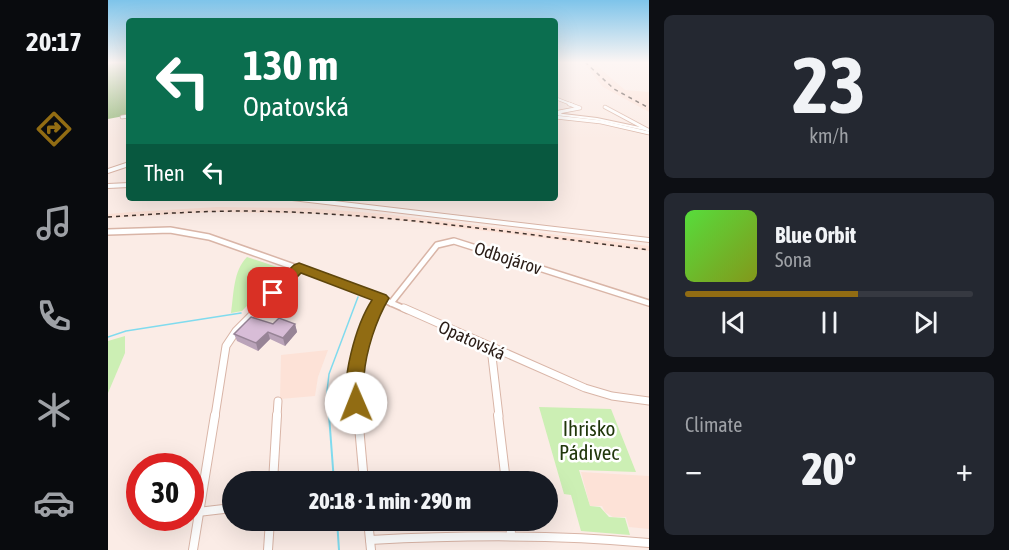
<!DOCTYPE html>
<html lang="en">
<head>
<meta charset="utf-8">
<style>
	body { margin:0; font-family:"Asap Condensed",sans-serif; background:#242831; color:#f1f3f6; height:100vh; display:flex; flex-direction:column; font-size:22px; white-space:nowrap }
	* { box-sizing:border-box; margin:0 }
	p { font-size:20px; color:#9ea1a6 }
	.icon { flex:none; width:33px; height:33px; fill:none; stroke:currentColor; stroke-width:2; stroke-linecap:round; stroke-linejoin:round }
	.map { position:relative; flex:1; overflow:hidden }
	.side { display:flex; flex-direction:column; gap:15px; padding:15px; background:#0d0f14; width:360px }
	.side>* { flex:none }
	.guide { position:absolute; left:18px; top:18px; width:432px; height:183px; border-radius:6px; box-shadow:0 6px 24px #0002; background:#0b6e4f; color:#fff; overflow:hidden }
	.speed { position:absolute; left:18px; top:453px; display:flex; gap:12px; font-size:30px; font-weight:700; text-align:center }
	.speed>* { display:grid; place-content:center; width:78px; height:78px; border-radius:50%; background:#171b24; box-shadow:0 6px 24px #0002; line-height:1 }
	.speed .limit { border:9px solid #d22; background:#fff; color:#111 }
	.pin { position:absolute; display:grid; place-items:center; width:51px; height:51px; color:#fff; margin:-26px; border-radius:12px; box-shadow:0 3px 9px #0006 }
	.me { position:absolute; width:66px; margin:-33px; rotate:359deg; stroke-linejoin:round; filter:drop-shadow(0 0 4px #0008) }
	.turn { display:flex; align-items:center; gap:21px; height:126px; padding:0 18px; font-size:27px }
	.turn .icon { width:78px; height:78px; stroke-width:2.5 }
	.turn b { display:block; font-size:42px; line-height:51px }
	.then { display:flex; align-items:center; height:57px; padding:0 18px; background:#0003; gap:12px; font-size:22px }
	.big { font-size:45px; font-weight:800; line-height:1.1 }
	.side .widget { flex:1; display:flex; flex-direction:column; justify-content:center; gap:9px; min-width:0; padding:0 21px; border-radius:9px; background:#242831 }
	.side .dial { align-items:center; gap:0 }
	.dial b { font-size:78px; line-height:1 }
	.song { display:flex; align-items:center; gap:18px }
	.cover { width:72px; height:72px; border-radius:9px; background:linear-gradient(135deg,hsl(110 70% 55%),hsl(70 70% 35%)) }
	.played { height:6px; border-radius:3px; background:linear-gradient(90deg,#916c13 60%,#363941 60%) }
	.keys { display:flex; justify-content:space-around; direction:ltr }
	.heat { display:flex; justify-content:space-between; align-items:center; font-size:33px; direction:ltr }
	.trip { position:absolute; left:114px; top:471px; width:336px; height:60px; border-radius:30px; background:#171b24; box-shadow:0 6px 24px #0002; font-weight:800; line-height:60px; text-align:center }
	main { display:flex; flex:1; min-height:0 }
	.tab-bar { display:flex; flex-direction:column; width:108px; justify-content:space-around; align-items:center; background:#090b0e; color:#9ea1a6 }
	.tab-bar .icon { width:42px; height:42px }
	.tab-bar .on { color:#916c13 }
	.tab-bar b { font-size:27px; color:#f1f3f6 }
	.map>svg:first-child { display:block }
</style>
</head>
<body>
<main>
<nav class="tab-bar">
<b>20:17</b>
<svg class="icon on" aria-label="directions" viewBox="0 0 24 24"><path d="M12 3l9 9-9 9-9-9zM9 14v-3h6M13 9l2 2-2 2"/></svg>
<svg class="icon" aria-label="music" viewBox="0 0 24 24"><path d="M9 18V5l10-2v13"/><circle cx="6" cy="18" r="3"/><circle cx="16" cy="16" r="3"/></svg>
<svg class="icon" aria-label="phone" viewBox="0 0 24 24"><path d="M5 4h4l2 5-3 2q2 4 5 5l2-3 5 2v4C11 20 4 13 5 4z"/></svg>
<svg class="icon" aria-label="climate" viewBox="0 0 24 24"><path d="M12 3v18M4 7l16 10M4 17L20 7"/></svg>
<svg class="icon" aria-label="car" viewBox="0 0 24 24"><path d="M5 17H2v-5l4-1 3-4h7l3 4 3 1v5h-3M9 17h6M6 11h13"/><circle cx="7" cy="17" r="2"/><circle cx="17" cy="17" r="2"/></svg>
</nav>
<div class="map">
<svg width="541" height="550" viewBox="0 0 541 550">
	<rect width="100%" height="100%" fill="#fbece6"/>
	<g fill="#fde2d7">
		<polygon points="475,62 513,62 488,65 517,90 541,92 541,112 495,87"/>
		<polygon points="109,207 199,208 277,214 541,246 541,251 295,221 219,214 106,212 0,218 0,214 24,212"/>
		<polygon points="220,350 210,377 207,396 172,399 173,355"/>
		<polygon points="473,472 541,476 541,529 521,527 518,517 505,517 497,512 494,506 482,506"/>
	</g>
	<g fill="#ccefb4">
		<path d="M 139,257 L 175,269 L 134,311 L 123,313 C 126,294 125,271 139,257 Z"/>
		<polygon points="17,336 17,353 0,393 0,341"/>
		<polygon points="431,407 503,409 528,472 471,470 482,506 492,507 501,517 517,518 522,535 473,531 463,495 456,494"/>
	</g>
	<polygon fill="#9dbf83" points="7,62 21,62 21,115 0,119 0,65"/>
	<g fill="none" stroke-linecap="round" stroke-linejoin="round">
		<g stroke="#80dbee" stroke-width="1.5">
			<polyline points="0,337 18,331 133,313"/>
			<polyline points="221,416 219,391 221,374 250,297"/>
		</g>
		<g stroke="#80dbee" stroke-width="2">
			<polyline points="221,415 226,482"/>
			<polyline points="229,520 231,550"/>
		</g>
		<g stroke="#d9b5a7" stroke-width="3">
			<polyline id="street-far4" points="447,98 465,105"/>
		</g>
		<g stroke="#d9b5a7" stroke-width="4.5">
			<g id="street-far3">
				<polyline points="497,107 540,130"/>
				<polyline points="452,114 451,112 472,108 461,104"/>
				<polyline points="14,117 21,116"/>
				<polyline points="447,117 493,122 541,133"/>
			</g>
		</g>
		<g stroke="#d9b5a7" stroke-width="8">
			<g id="street-far2">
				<polyline points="0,232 62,230 101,237 263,294 299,310"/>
				<polyline points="283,303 329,245 346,241 541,303"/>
				<polyline points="149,310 191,268"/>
				<polyline points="267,310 273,298"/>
			</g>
		</g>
		<g stroke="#d9b5a7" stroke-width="9">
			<g id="street-far1">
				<polyline points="296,308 477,388 504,396 541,401"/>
				<polyline points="383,348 391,416"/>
				<polyline points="107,416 118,346 128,331 151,308"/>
				<polyline points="169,416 170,401"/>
				<path d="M 250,416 C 247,380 250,341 267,308"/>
			</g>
		</g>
		<g stroke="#d9b5a7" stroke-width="10">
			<g id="street">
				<polyline points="250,415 256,482"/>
				<polyline points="390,415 398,482"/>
				<polyline points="165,482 169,415"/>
				<polyline points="90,512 124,508"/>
				<polyline points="260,520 263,550"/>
				<polyline points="402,520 403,534"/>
				<path d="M 262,540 C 355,535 448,534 541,543"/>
				<polyline points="85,550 107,415"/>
				<polyline points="160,550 162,520"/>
			</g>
		</g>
		<g stroke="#d9b5a7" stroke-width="2">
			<g id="secondary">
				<polygon points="447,113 489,118 541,129 541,131 489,120 447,115"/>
				<polygon points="21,162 21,166 0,173 0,169"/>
			</g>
		</g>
		<g stroke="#d9b5a7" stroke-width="2">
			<g id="primary">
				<polygon points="21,183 21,187 0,188 0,184"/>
				<polygon points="181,198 201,198 541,238 541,242 184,200"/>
			</g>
		</g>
		<use href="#street-far4" stroke="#fff" stroke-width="2"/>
		<use href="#street-far3" stroke="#fff" stroke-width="3"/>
		<use href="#street-far2" stroke="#fff" stroke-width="5"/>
		<use href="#street-far1" stroke="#fff" stroke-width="7"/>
		<use href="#street" stroke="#fff" stroke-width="8"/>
		<use href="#secondary" fill="#fff" fill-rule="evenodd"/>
		<use href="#primary" fill="#fff" fill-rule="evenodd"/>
		<g stroke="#40332d" stroke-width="1.5" stroke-dasharray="4 4" stroke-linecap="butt">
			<polyline points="477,62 506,89 541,108"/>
			<path d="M 0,217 C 46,214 91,211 137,211 C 272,212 407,233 541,250"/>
		</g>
	</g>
	<polygon fill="#baa3b9" points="165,324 187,324 189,332 177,346 162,339 150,351 129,341 126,334"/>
	<g fill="#978496">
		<polygon points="187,324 189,332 177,346 175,338"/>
		<polygon points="160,332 162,339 150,351 148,343"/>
	</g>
	<polygon fill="#d8bdd7" stroke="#978496" stroke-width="1.5" points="143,317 165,324 171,318 187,324 175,338 160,332 148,343 126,334"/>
	<linearGradient id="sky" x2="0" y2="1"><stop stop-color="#7ec4ea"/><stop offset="0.45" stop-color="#fdf6f4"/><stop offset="1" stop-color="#fdf6f4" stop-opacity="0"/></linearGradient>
	<rect width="541" height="139" fill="url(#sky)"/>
	<path fill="#916c13" stroke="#5e460c" stroke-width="1.5" d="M 191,263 L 278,295 L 281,298 C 268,320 258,351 256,376 C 256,387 260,399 255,409 L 248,411 L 242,409 C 230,384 249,323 264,300 L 193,273 L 170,297 L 160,297 L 158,293 L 160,290 L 186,265 Z"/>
	<g text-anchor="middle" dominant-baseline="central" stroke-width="5" stroke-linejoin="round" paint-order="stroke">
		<g font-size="18" fill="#291c16" stroke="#fff">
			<text transform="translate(400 258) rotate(18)">Odbojárov</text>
			<text transform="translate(364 340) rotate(24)">Opatovská</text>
		</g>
		<g font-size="21" fill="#21370b" stroke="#fff">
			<text x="481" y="428">Ihrisko<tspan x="481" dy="24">Pádivec</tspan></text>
		</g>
	</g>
</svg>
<div class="speed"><div class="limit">30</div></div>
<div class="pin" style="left:165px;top:293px;background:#d93025"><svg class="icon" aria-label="arrive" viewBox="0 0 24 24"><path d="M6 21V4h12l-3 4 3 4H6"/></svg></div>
<svg class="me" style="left:248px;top:403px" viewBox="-20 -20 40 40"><circle r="19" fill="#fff"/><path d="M0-13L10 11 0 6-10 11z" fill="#916c13"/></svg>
<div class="trip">20:18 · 1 min · 290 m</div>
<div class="guide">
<div class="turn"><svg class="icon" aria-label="left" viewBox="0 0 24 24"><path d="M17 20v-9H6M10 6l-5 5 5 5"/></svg><div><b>130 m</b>Opatovská</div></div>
<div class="then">Then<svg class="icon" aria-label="left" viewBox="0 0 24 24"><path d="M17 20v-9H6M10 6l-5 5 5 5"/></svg></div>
</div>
</div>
<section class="side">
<div class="widget dial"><b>23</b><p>km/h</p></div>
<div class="widget">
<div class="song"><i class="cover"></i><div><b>Blue Orbit</b><p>Sona</p></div></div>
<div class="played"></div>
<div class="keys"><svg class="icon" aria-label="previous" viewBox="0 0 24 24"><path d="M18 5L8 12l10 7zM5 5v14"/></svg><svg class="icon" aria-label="pause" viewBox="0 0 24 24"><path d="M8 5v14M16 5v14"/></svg><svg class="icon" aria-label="next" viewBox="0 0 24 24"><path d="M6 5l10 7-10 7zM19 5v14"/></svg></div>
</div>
<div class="widget"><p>Climate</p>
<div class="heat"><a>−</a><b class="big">20°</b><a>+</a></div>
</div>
</section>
</main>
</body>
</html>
